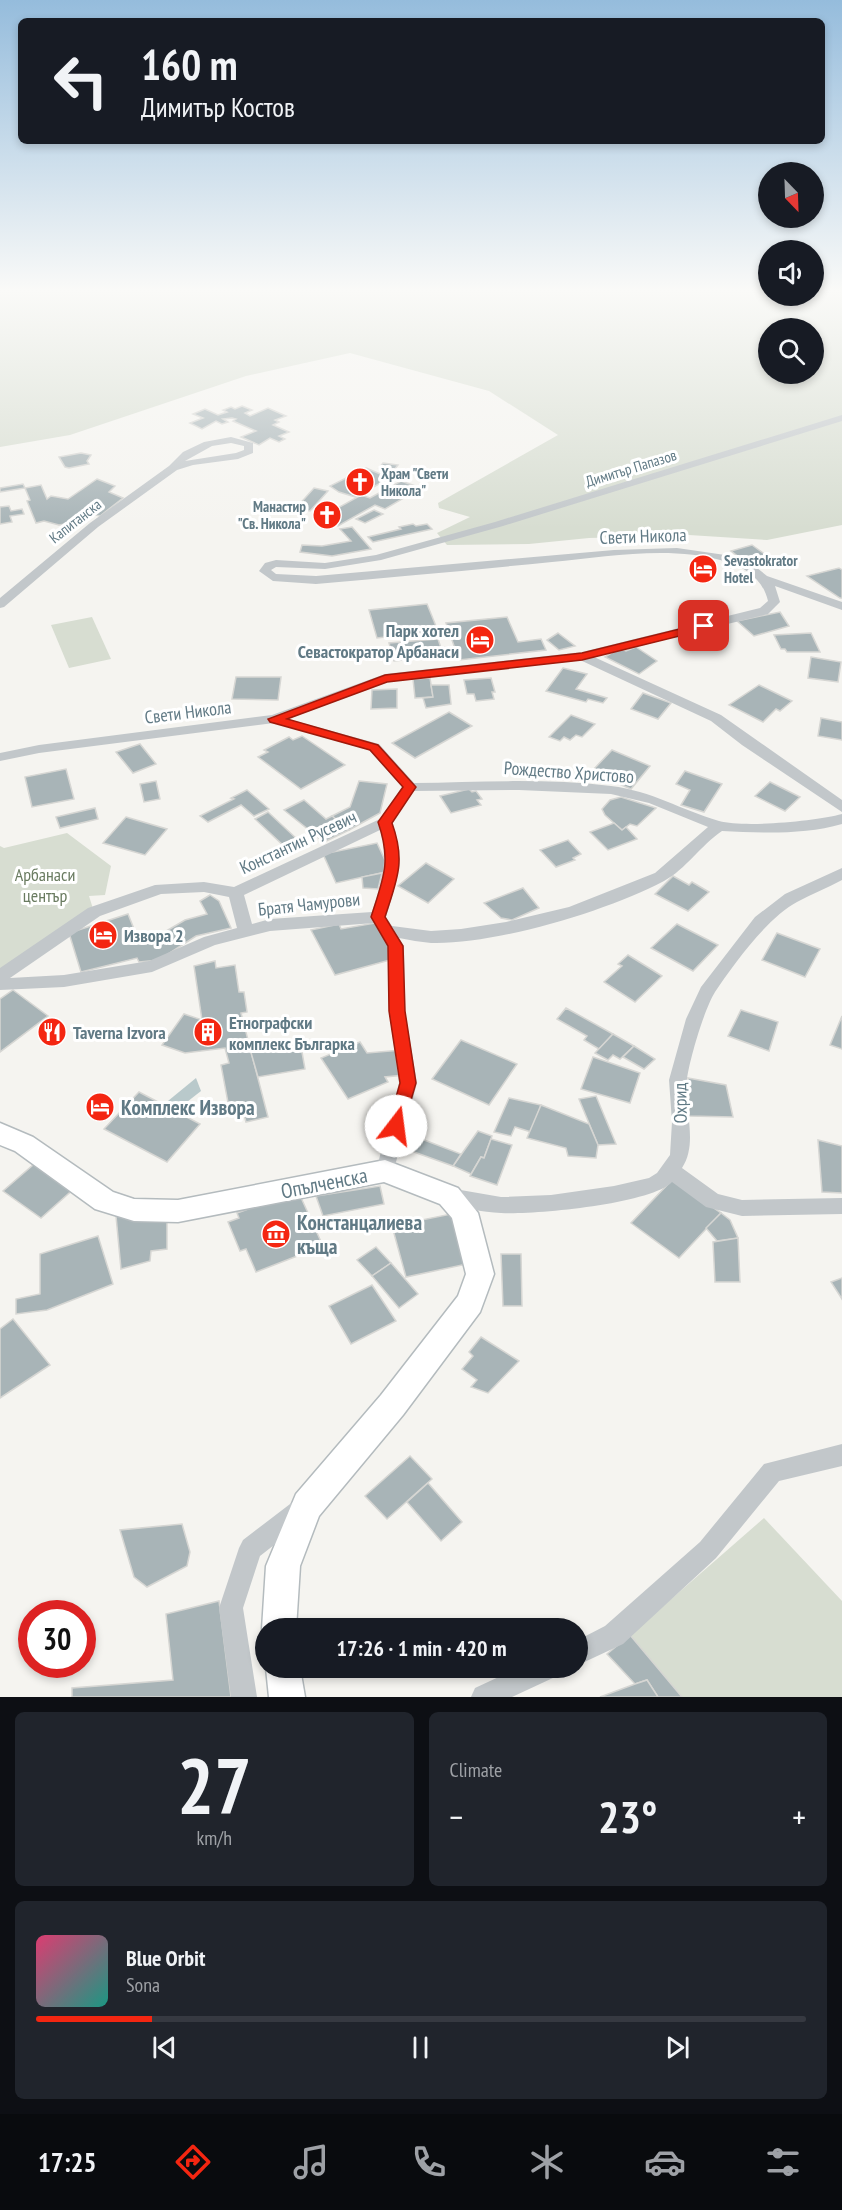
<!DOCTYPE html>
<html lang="en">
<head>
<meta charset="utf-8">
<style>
	body { margin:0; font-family:"PT Sans Narrow",sans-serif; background:#20242c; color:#f1f3f6; height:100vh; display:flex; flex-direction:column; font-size:22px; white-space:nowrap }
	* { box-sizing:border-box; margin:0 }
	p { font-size:20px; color:#9ea1a6 }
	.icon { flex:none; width:33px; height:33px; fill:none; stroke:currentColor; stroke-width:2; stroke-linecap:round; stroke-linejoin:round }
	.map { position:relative; height:1697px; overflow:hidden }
	.panel { display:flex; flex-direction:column; gap:15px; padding:15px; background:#0d0f14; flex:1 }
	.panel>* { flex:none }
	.top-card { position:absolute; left:18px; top:18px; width:807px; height:126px; border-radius:9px; box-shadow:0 3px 9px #0003; background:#171b24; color:#f1f3f6; overflow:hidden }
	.needle { width:39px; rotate:157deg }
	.fabs { position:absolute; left:758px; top:162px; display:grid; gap:12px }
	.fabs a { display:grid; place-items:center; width:66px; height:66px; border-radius:50%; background:#171b24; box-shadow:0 3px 9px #0003; font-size:30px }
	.speed { position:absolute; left:18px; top:1600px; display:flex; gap:12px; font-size:30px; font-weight:700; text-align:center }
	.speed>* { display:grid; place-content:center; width:78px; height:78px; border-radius:50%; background:#171b24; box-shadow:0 3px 9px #0003; line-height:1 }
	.speed .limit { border:9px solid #d22; background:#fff; color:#111 }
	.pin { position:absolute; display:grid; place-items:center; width:51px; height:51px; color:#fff; margin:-26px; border-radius:12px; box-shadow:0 3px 9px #0006 }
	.me { position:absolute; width:66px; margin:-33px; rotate:15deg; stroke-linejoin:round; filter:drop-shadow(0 0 4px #0008) }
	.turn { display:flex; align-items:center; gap:21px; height:126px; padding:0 24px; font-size:27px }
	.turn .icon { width:78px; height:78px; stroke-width:2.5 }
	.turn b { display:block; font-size:42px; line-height:51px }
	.big { font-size:45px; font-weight:600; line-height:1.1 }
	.panel .card { flex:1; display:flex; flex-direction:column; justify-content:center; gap:9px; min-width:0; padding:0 21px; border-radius:9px; background:#20242c }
	.panel .dial { align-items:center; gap:0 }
	.dial b { font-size:78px; line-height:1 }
	.song { display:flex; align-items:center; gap:18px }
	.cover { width:72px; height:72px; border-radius:9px; background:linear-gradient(135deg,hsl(340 70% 55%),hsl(170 70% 35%)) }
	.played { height:6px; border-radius:3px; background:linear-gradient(90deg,#f42611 15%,#363941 15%) }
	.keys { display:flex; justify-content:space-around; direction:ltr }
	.heat { display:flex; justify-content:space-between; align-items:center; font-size:33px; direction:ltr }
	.panel .tiles { flex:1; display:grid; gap:15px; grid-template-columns:1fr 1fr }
	.card:last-child { grid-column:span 2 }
	.trip { position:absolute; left:255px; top:1618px; width:333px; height:60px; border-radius:30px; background:#171b24; box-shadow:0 3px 9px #0003; font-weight:600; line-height:60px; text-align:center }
	.dock { display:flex; height:96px; justify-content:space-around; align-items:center; background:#090b0e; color:#9ea1a6 }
	.dock .icon { width:42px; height:42px }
	.dock .selected { color:#f42611 }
	.dock b { font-size:27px; color:#f1f3f6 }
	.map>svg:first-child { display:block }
</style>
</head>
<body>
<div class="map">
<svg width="842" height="1697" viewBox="0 0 842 1697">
	<rect width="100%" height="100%" fill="#f5f4f0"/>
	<g fill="#d7ddd1" fill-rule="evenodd">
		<path d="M 0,292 L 768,292 L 768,296 L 813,296 L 813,292 L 842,292 L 842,525 L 767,540 L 689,535 L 589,538 L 529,544 L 447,545 L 437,533 L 470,517 L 439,508 L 438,503 L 558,435 L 489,391 L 350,353 L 246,376 L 70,435 L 0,447 ZM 768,328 L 813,328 L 813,374 L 768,374 Z"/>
		<polygon points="92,617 111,659 69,668 51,625"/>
		<polygon points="67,833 111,866 105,895 89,896 94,912 0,976 0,846 4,848"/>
		<polygon points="764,1518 842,1601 842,1697 682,1697 630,1635"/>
	</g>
	<polygon fill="#b9c9cb" points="196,1078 201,1091 178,1109 168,1101"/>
	<g fill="#a8b4b7" stroke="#d6d6d3" stroke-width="1.5">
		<polygon points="242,406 252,410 245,413 250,416 268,408 286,416 275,420 279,422 273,425 289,432 279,436 285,439 279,442 270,438 259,445 241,437 256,431 233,421 236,419 232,418 223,419 228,422 222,424 216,421 202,429 190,423 203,418 193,414 205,409 218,415 227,412 223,410 231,407 235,409"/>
		<polygon points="81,453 91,455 87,461 89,464 69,468 65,467 59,457"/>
		<polygon points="383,463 398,465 394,470 379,468"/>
		<polygon points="366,468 390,478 355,497 339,492 330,486"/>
		<polygon points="97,479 115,486 109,492 123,498 100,516 81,512 75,517 78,522 59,525 44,521 36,523 27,501 30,500 25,488 41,485 47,499 51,496 68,499"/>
		<polygon points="401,481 421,488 385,509 375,505 338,526 320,518 361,495 370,498"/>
		<polygon points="23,484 25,488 0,492 0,488"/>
		<polygon points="314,488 328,491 310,511 296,508"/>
		<polygon points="9,506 11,511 22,509 24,514 10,516 12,522 0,524 0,507"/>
		<polygon points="374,510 383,514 365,523 356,519"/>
		<polygon points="413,524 416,526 427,524 432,529 373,542 368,537 401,529 399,527"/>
		<polygon points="352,527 371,549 332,556 300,552 302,545 322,546 351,541 340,529"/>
		<polygon points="752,545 773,560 752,567 731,551"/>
		<polygon points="839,568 842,570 842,598 840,598 807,576"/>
		<polygon points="427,604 438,631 377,638 369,610"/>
		<polygon points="780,612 789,626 754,636 737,621"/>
		<polygon points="507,617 518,642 541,639 546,650 459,660 446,623"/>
		<polygon points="558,633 575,646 559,650 547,640"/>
		<polygon points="811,633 820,652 787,652 785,649 781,649 774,635"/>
		<polygon points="438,639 441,648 450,647 452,655 394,661 389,643"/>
		<polygon points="636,647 657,661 639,674 605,657 619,648 626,651"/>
		<polygon points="811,657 841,662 838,682 808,678"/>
		<polygon points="563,668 587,674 576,689 607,698 603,703 588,699 586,702 546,691"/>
		<polygon points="236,677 281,677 278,700 232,699"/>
		<polygon points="430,678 433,697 415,698 413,679"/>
		<polygon points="491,678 495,692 492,692 494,699 476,701 474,694 467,694 464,680"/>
		<polygon points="431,685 449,685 451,704 426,708 423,698 433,697"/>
		<polygon points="759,685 792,701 780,711 776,709 763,722 729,705"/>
		<polygon points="397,689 397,708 371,709 372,690"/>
		<polygon points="643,693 671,703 658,719 631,709"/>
		<polygon points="449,712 472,726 415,758 392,743"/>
		<polygon points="571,715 595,724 582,737 576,735 570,740 564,737 560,741 549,737"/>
		<polygon points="821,718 842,722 842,740 818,736"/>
		<polygon points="302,736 345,765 301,789 258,757 268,752 264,750 289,737 293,740"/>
		<polygon points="140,744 156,764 133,773 116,752"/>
		<polygon points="612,750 650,766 631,789 612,781 616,779 593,770"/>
		<polygon points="66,769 74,799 32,807 25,777"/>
		<polygon points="685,771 722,784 704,812 681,805 690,790 676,784"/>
		<polygon points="156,781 160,799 144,802 140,784"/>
		<polygon points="359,781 387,784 380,813 349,830 332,816 350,807"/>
		<polygon points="770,782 800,797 785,811 755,796"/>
		<polygon points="469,789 472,792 476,791 482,799 477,800 481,805 451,813 440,796"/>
		<polygon points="247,790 269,809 254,816 241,805 208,822 200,816 234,799 231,798"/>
		<polygon points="621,797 656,808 637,826 630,824 622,830 605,815 602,809 610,800"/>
		<polygon points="304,800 326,819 332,816 349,830 324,842 284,810"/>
		<polygon points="95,808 98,819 60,828 56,817"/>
		<polygon points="268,812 298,840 285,847 255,819"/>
		<polygon points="126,817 167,829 145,855 103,843"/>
		<polygon points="614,823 622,830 626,827 637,839 608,850 590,832"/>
		<polygon points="568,840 581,854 573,858 575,860 556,867 540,850"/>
		<polygon points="377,843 390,871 336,883 323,854"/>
		<polygon points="426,863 454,879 428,903 398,886"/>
		<polygon points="382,873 378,889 363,888 362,877"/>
		<polygon points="673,876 689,885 692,882 709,892 688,911 655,894"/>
		<polygon points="523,888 539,908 512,920 501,918 484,903"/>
		<polygon points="210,895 219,901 231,928 196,936 159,960 139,962 137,958 81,972 69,933 128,914 140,944 151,940 185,920 207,914 200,901"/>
		<polygon points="375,923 390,947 390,960 335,975 311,930 339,924 341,929"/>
		<polygon points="677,924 718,945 693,971 651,948"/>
		<polygon points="777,933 820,949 805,977 762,960"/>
		<polygon points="628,955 662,976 635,1002 604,982 622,966 618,964"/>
		<polygon points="215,961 216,968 235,965 239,992 244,992 247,1012 241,1013 268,1117 246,1122 244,1115 237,1117 235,1107 229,1108 221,1065 229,1063 225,1048 185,1053 162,1045 184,1014 202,1020 194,966"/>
		<polygon points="13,990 48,1016 0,1052 0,999"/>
		<polygon points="566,1008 613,1034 599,1049 584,1040 587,1036 557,1019"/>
		<polygon points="741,1010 778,1022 769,1051 728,1036"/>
		<polygon points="842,1016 842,1049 830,1045"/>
		<polygon points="613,1034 634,1046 620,1059 613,1055 608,1060 595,1053"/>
		<polygon points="461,1040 517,1064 489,1105 432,1079"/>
		<polygon points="300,1041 305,1069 258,1077 250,1049"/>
		<polygon points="360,1042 367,1053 402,1050 405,1075 385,1077 388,1082 348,1099 321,1058"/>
		<polygon points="634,1046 655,1059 644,1069 623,1057"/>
		<polygon points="593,1057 640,1073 630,1103 581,1089"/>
		<polygon points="688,1078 726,1085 733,1117 689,1116"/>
		<polygon points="139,1092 200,1124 167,1162 104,1129"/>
		<polygon points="596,1096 616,1144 598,1145 579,1099"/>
		<polygon points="509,1098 541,1105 531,1132 515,1127 511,1136 494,1132"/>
		<polygon points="541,1105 589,1124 598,1145 596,1158 568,1156 566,1148 527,1138"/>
		<polygon points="478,1131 492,1136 484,1158 481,1157 471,1174 453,1166"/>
		<polygon points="419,1138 461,1154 453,1166 414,1152"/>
		<polygon points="491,1139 512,1145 497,1185 470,1176 481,1157 484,1158"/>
		<polygon points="818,1140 842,1146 842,1193 822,1192"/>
		<polygon points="40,1159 77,1186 41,1218 3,1191"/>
		<polygon points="672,1180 721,1213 679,1258 631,1223"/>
		<polygon points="380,1186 384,1204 323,1216 316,1196"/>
		<polygon points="298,1191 323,1246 256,1272 246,1249 240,1251 228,1222 239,1218 237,1213"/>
		<polygon points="721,1213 730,1220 738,1238 717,1241 706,1228"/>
		<polygon points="451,1214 467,1264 406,1277 392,1226"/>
		<polygon points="116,1216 167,1219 167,1249 151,1251 150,1261 121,1269"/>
		<polygon points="98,1236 113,1284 47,1310 16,1314 16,1299 40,1294 40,1254"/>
		<polygon points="738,1238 740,1282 715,1282 713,1242"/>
		<polygon points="376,1247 391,1263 372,1276 357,1260"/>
		<polygon points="501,1254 521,1254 522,1306 503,1306"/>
		<polygon points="391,1263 418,1294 399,1308 372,1276"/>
		<polygon points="842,1278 842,1299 831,1282"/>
		<polygon points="372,1285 396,1321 351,1344 329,1306"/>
		<polygon points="13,1319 50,1365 0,1398 0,1329"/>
		<polygon points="481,1337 519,1361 488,1393 471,1387 477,1380 462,1369 473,1356 469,1352"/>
		<polygon points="410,1456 432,1479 387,1519 365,1496"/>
		<polygon points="428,1483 462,1522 441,1541 407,1502"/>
		<polygon points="182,1524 190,1552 187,1566 147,1587 134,1577 120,1530"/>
		<polygon points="219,1601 231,1697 72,1697 72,1688 173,1680 166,1614"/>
		<polygon points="630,1635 682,1697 658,1697 647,1680 635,1684 607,1654"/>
		<polygon points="647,1680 658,1697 600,1697 635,1684"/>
	</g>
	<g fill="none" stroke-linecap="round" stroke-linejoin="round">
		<g stroke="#b4bbbe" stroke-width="3">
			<g id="secondary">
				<polygon points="0,1123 33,1137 113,1192 134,1199 178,1200 385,1160 458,1188 478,1213 494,1274 480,1312 403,1415 319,1516 300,1566 296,1629 266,1629 266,1638 262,1629 266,1566 296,1494 381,1395 458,1296 466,1274 452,1218 440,1204 384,1182 178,1222 134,1221 95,1209 15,1151 0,1145"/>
				<polygon points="266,1668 300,1668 305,1697 269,1697"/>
			</g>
		</g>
		<g fill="#c2c7ca" fill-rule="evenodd">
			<path d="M 842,415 L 842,421 L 503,526 L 381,560 L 325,569 L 276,567 L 271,570 L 276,574 L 316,576 L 614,550 L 677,548 L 732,556 L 751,563 L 767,576 L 842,602 L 842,610 L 775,586 L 780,602 L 768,614 L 594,657 L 721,715 L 842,800 L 842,812 L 742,745 L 711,721 L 580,660 L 387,682 L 288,719 L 379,744 L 414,783 C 479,782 546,778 611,786 C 652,791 681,810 719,821 C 745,828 816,821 842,814 L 842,824 C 804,835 761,833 722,831 C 701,845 686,869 664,881 C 608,911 494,945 431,943 C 420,942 410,940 399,938 L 404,946 L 405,1011 L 417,1083 L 392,1177 L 385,1179 L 378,1177 L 376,1171 L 399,1083 L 389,1011 L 388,946 L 374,923 L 270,931 L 215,945 L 152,972 L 64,987 L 0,990 L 0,968 L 88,908 L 155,885 L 204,882 L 234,887 L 380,819 L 402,787 L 369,750 L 274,723 L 39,753 L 0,761 L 0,753 L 39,745 L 272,715 L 385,674 L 582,652 L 760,608 L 768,601 C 763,579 745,567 724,561 C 669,545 607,557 552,562 C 473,570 395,577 316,584 L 273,581 L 259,571 L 265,563 L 276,560 L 325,563 L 376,555 L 495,522 ZM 519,790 L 611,794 L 649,803 L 708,827 L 655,873 L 569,907 L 506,922 L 461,929 L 431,931 L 392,926 L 386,917 C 397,881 404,859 392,822 L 414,791 ZM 380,830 C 389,859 381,884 372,912 L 270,919 L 252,924 L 244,895 ZM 204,892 L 229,897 L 237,928 L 204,937 L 149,961 L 64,975 L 10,978 L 100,916 L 161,894 Z"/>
			<path d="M 231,437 L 253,443 L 253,453 L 238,459 L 193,465 L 177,470 L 98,527 L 4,607 L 0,608 L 0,598 L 90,523 L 169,466 L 183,452 L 204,442 ZM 231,443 L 244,446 L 244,450 L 236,453 L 185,461 L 212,446 Z"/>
			<path d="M 842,868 L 842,880 C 827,888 812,894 797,902 C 768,917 733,965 715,992 C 704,1010 690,1058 687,1079 C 683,1108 699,1142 682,1168 L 718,1194 L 742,1200 L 842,1198 L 842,1214 L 742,1216 L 706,1207 L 672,1182 C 651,1204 533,1215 501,1213 C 483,1212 460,1208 442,1202 L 439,1196 L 442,1190 L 449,1188 L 501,1197 L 551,1195 L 614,1186 L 649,1178 L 657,1173 L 670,1155 L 672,1122 L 669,1080 L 686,1019 L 701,987 L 755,917 L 785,894 Z"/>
			<polygon points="842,1444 842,1466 779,1481 716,1558 623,1644 578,1665 578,1640 605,1626 700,1542 764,1464"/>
			<polygon points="302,1498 310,1501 313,1509 310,1517 260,1556 243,1608 257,1697 231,1697 219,1608 239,1548 243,1540 294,1501"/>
			<polygon points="518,1668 558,1668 555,1677 512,1697 471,1697 475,1688"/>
		</g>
		<use href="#secondary" fill="#fff" fill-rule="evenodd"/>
	</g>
	<linearGradient id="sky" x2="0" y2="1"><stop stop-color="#95bcdc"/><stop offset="0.55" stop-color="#fafaf8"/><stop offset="1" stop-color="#fafaf8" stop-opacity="0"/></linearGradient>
	<rect width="842" height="529" fill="url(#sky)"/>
	<path fill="#f42611" stroke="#9f190b" stroke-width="1.5" d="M 704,623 L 708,624 L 708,629 L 582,660 L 387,682 L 287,719 L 378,745 L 416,787 L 392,823 C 406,862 397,879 385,917 L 403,946 L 405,1011 L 416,1083 L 402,1131 L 396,1133 L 391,1131 L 388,1126 L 400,1083 L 389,1011 L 388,946 L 371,917 C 383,879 392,862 378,822 L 403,787 L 370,750 L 270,722 L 268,719 L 385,675 L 582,653 Z"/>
	<defs>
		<g id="church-disc" transform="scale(1.5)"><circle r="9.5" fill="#f42611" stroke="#fff"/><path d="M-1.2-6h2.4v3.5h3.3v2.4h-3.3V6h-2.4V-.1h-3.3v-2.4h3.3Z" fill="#fff"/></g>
		<g id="hotel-disc" transform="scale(1.5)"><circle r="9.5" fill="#f42611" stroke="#fff"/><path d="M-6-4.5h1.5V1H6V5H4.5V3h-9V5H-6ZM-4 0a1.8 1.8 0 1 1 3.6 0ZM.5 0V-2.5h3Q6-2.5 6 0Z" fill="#fff"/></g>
		<g id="restaurant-disc" transform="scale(1.5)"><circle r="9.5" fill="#f42611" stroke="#fff"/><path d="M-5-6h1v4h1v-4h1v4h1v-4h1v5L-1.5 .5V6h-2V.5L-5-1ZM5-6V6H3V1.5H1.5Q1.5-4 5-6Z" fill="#fff"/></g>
		<g id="building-disc" transform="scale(1.5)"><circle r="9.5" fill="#f42611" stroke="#fff"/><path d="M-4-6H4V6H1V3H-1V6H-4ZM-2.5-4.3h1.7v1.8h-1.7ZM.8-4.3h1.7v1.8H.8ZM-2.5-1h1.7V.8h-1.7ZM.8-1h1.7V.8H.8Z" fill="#fff"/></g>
		<g id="museum-disc" transform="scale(1.5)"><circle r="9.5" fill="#f42611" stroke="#fff"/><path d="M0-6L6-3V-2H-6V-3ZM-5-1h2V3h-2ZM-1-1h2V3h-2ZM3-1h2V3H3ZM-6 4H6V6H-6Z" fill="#fff"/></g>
	</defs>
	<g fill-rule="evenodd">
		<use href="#church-disc" x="360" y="482"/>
		<use href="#church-disc" x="327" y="515"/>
		<use href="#hotel-disc" x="703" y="569"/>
		<use href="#hotel-disc" x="480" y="640"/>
		<use href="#hotel-disc" x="103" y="935"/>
		<use href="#restaurant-disc" x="52" y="1032"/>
		<use href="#building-disc" x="208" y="1032"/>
		<use href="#hotel-disc" x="100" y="1107"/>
		<use href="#museum-disc" x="276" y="1234"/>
	</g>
	<g text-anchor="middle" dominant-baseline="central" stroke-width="6" stroke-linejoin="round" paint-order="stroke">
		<g font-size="15" fill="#617a85" stroke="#fff">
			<text transform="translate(631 468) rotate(-17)">Димитър Папазов</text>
			<text transform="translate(75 521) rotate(-38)">Капитанска</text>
		</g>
		<g font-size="15" font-weight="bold" fill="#617a85" stroke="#fff" text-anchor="start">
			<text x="381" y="473">Храм "Свети<tspan x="381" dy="17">Никола"</tspan></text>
			<text x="306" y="506" text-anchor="end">Манастир<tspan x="306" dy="17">"Св. Никола"</tspan></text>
			<text x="724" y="560">Sevastokrator<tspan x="724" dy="17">Hotel</tspan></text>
		</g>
		<g font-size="18" fill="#617a85" stroke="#fff">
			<text transform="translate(643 536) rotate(-2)">Свети Никола</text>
			<text transform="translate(188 712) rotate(-7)">Свети Никола</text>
			<text transform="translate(569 772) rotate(4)">Рождество Христово</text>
			<text transform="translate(298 842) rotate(-25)">Константин Русевич</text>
			<text transform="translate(309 904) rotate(-6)">Братя Чамурови</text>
			<text transform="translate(680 1103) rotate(-91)">Охрид</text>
		</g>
		<g font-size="18" font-weight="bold" fill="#617a85" stroke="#fff" text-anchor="start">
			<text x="459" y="630" text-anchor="end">Парк хотел<tspan x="459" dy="21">Севастократор Арбанаси</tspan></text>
			<text x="124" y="935">Извора 2</text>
			<text x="229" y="1022">Етнографски<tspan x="229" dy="21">комплекс Българка</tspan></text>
			<text x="73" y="1032">Taverna Izvora</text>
		</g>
		<g font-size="18" fill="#697b60" stroke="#fff">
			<text x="45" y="874">Арбанаси<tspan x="45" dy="21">център</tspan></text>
		</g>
		<g font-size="21" font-weight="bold" fill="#617a85" stroke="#fff" text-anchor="start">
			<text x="121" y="1107">Комплекс Извора</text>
			<text x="297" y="1222">Констанцалиева<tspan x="297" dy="24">къща</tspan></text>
		</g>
		<g font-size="21" fill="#617a85" stroke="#fff">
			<text transform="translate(324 1183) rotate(-11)">Опълченска</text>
		</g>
	</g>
</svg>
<div class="fabs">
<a><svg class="needle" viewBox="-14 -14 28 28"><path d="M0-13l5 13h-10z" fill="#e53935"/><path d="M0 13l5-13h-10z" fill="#9ea1a6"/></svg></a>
<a><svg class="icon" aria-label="sound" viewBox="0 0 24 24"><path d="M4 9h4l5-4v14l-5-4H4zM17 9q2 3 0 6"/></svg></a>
<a><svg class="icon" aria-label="search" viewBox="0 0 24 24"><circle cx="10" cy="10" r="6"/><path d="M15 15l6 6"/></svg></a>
</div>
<div class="speed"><div class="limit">30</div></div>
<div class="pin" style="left:704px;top:626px;background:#d93025"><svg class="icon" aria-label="arrive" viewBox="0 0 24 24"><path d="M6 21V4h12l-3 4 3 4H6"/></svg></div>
<svg class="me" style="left:396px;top:1126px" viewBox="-20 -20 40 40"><circle r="19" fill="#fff"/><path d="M0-13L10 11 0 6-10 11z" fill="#f42611"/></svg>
<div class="trip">17:26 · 1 min · 420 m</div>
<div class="top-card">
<div class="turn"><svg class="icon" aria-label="left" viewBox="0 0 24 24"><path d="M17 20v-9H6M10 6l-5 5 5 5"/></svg><div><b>160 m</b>Димитър Костов</div></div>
</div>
</div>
<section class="panel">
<div class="tiles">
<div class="card dial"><b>27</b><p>km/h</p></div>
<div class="card"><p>Climate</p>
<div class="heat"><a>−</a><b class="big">23°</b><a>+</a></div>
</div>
<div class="card">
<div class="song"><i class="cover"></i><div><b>Blue Orbit</b><p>Sona</p></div></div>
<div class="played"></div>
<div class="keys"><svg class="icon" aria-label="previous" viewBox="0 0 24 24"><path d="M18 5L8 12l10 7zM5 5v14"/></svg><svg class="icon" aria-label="pause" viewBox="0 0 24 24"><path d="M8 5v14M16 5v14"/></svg><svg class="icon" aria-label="next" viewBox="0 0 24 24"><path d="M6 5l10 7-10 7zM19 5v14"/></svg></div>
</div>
</div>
</section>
<nav class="dock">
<b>17:25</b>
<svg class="icon selected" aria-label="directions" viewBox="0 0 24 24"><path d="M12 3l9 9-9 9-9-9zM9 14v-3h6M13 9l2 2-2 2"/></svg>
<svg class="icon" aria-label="music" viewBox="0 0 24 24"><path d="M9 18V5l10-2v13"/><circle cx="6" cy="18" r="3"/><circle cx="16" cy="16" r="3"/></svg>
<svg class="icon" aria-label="phone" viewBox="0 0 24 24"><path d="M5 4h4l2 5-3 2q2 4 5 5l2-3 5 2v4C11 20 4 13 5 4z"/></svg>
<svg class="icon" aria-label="climate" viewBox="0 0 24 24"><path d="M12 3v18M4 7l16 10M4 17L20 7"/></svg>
<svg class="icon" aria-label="car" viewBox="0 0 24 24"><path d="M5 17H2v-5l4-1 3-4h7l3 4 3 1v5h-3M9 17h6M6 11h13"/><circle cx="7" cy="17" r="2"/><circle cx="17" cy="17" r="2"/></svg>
<svg class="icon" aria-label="filters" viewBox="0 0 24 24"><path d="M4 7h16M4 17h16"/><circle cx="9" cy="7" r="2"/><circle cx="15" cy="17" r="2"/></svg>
</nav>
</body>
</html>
